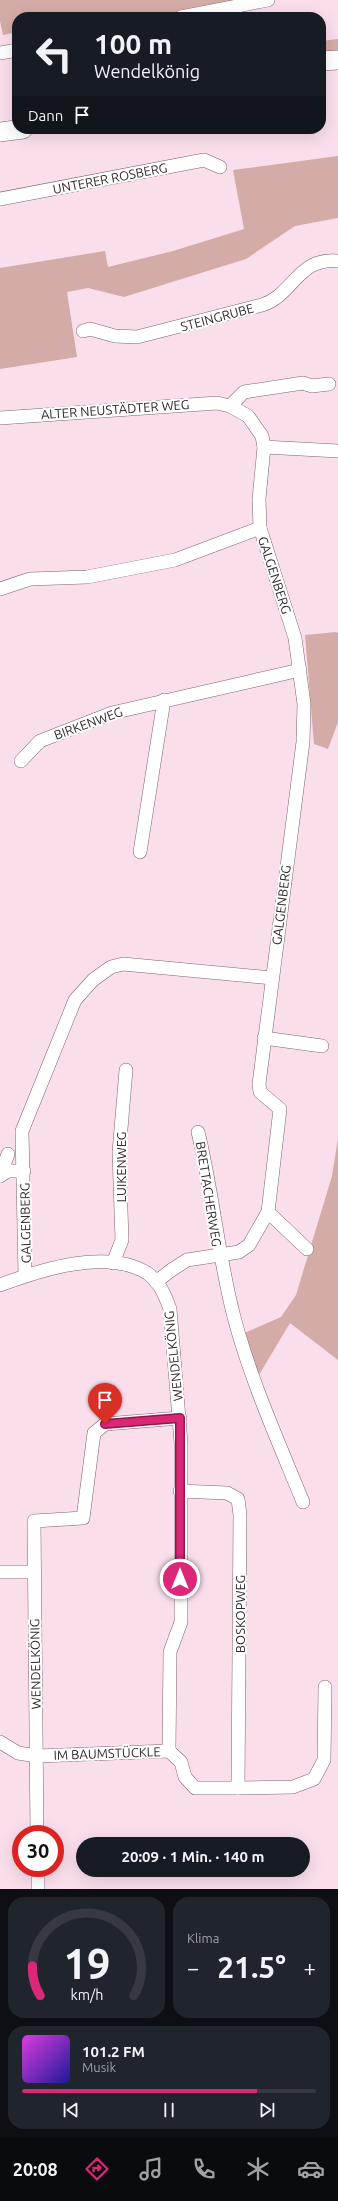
<!DOCTYPE html>
<html lang="de">
<head>
<meta charset="utf-8">
<style>
	body { margin:0; font-family:Ubuntu,sans-serif; background:#20242c; color:#f1f3f6; height:100vh; display:flex; flex-direction:column; font-size:15px; white-space:nowrap }
	* { box-sizing:border-box; margin:0 }
	p { font-size:13px; color:#9ea1a6 }
	.icon { flex:none; width:22px; height:22px; fill:none; stroke:currentColor; stroke-width:2; stroke-linecap:round; stroke-linejoin:round }
	.map { position:relative; height:1889px; overflow:hidden }
	.drawer { display:flex; flex-direction:column; gap:8px; padding:8px; background:#0d0f14; flex:1 }
	.drawer>* { flex:none }
	.banner { position:absolute; left:12px; top:12px; width:314px; height:122px; border-radius:16px; box-shadow:0 4px 16px #0002; background:#171b24; color:#f1f3f6; overflow:hidden }
	.speed { position:absolute; left:12px; top:1825px; display:flex; gap:8px; font-size:20px; font-weight:700; text-align:center }
	.speed>* { display:grid; place-content:center; width:52px; height:52px; border-radius:50%; background:#171b24; box-shadow:0 4px 16px #0002; line-height:1 }
	.speed .limit { border:6px solid #d22; background:#fff; color:#111 }
	.pin { position:absolute; display:grid; place-items:center; width:34px; height:34px; color:#fff; margin:-41px -17px; border-radius:50% 50% 50% 0; rotate:-45deg; box-shadow:0 0 4px #0007 }
	.pin .icon { rotate:45deg }
	.me { position:absolute; width:44px; margin:-22px; rotate:0deg; stroke-linejoin:round; filter:drop-shadow(0 0 3px #0008) }
	.turn { display:flex; align-items:center; gap:14px; height:84px; padding:0 16px; font-size:18px }
	.turn .icon { width:52px; height:52px; stroke-width:2.5 }
	.turn b { display:block; font-size:28px; line-height:34px }
	.then { display:flex; align-items:center; height:38px; padding:0 16px; background:#0003; gap:8px; font-size:15px }
	.big { font-size:30px; font-weight:700; line-height:1.1 }
	.drawer .card { flex:1; display:flex; flex-direction:column; justify-content:center; gap:6px; min-width:0; padding:0 14px; border-radius:16px; background:#20242c }
	.drawer .dial { align-items:center; gap:0 }
	.dial svg { height:104px; overflow:visible; fill:none; stroke:#363941; stroke-width:7; stroke-linecap:round; text-anchor:middle }
	.dial text { fill:#f1f3f6; stroke:none }
	.song { display:flex; align-items:center; gap:12px }
	.cover { width:48px; height:48px; border-radius:6px; background:linear-gradient(135deg,hsl(300 70% 55%),hsl(240 70% 35%)) }
	.played { height:4px; border-radius:2px; background:linear-gradient(90deg,#db2777 80%,#363941 80%) }
	.keys { display:flex; justify-content:space-around; direction:ltr }
	.heat { display:flex; justify-content:space-between; align-items:center; font-size:22px; direction:ltr }
	.drawer .tiles { flex:1; display:grid; gap:8px; grid-template-columns:1fr 1fr }
	.card:last-child { grid-column:span 2 }
	.trip { position:absolute; left:76px; top:1837px; width:234px; height:40px; border-radius:20px; background:#171b24; box-shadow:0 4px 16px #0002; font-weight:700; line-height:40px; text-align:center }
	.menu { display:flex; height:64px; justify-content:space-around; align-items:center; background:#090b0e; color:#9ea1a6 }
	.menu .icon { width:28px; height:28px }
	.menu .active { color:#db2777 }
	.menu b { font-size:18px; color:#f1f3f6 }
	.map>svg:first-child { display:block }
</style>
</head>
<body>
<div class="map">
<svg width="338" height="1889" viewBox="0 0 338 1889">
	<rect width="100%" height="100%" fill="#fadeec"/>
	<g fill="#d4aca7">
		<polygon points="0,0 237,0 215,7 158,17 17,17 17,32 3,35 0,21"/>
		<polygon points="338,39 338,55 321,55 321,41"/>
		<polygon points="338,156 338,218 295,226 246,259 124,297 88,288 67,292 77,357 0,369 0,268 105,251 108,267 173,251 244,229 233,170"/>
		<polygon points="336,632 338,633 338,722 328,749 314,744 305,635"/>
		<polygon points="338,1138 338,1360 290,1323 256,1380 242,1334 281,1317 296,1295 332,1176"/>
	</g>
	<g fill="none" stroke-linecap="round" stroke-linejoin="round">
		<g stroke="#7c6470" stroke-width="14">
			<g id="street">
				<polyline points="181,17 268,0"/>
				<polyline points="0,53 17,50"/>
				<polyline points="0,199 204,160 220,167"/>
				<path d="M 83,331 L 90,329 L 115,336 L 137,337 L 262,305 C 294,295 297,257 338,261"/>
				<polyline points="230,406 244,392 303,383 312,386 329,384"/>
				<polyline points="0,418 217,403 230,406 248,416 262,436 264,447 259,499 260,528 295,638 304,704 303,742 259,1084 260,1092 280,1109 268,1212 249,1245 239,1252 187,1260 170,1271 156,1282"/>
				<polyline points="264,447 338,451"/>
				<polyline points="0,589 30,579 87,577 175,560 260,528"/>
				<polyline points="21,761 40,741 112,713 300,670"/>
				<polyline points="140,852 164,700"/>
				<polyline points="264,1038 322,1046"/>
				<path d="M 198,1132 C 213,1193 218,1256 234,1317 C 251,1381 278,1441 303,1502"/>
				<polyline points="0,1176 8,1171 24,1171"/>
				<polyline points="0,1176 8,1154"/>
				<polyline points="268,1212 307,1249"/>
				<polyline points="113,1263 122,1240 119,1152 126,1070"/>
				<polyline points="25,1275 22,1131 75,1000 93,980 111,967 123,964 272,978"/>
				<path d="M 0,1285 C 40,1270 107,1248 147,1273 C 159,1281 165,1295 170,1309 L 181,1443 L 181,1622 L 170,1652 L 169,1751"/>
				<polyline points="0,1572 34,1572"/>
				<polyline points="0,1742 18,1753 37,1756 169,1751"/>
				<polyline points="169,1751 181,1762 185,1777 195,1788 238,1788 240,1515 238,1499 227,1493 180,1491"/>
				<polyline points="238,1788 293,1787 314,1779 324,1760 325,1687"/>
				<polyline points="37,1834 34,1521 83,1518 94,1433 105,1424 180,1418"/>
				<polyline points="38,1868 38,1889"/>
			</g>
		</g>
		<g stroke="#7c6470" stroke-width="20">
			<g id="secondary">
				<polyline points="321,61 338,60"/>
				<polyline points="0,132 23,129"/>
			</g>
		</g>
		<use href="#street" stroke="#fff" stroke-width="13"/>
		<use href="#secondary" stroke="#fff" stroke-width="19"/>
	</g>
	<g fill="none" stroke-linecap="round" stroke-linejoin="round">
		<g stroke="#8e194d" stroke-width="10">
			<polyline id="route" points="105,1424 180,1418 180,1579"/>
		</g>
		<use href="#route" stroke="#db2777" stroke-width="7"/>
	</g>
	<g text-anchor="middle" dominant-baseline="central" stroke-width="4" stroke-linejoin="round" paint-order="stroke">
		<g font-size="13" fill="#33292e" stroke="#fff">
			<text transform="translate(110 178) rotate(-11)">UNTERER ROSBERG</text>
			<text transform="translate(217 317) rotate(-15)">STEINGRUBE</text>
			<text transform="translate(115 409) rotate(-4)">ALTER NEUSTÄDTER WEG</text>
			<text transform="translate(275 575) rotate(72)">GALGENBERG</text>
			<text transform="translate(88 723) rotate(-20)">BIRKENWEG</text>
			<text transform="translate(281 905) rotate(-83)">GALGENBERG</text>
			<text transform="translate(121 1167) rotate(-90)">LUIKENWEG</text>
			<text transform="translate(209 1194) rotate(81)">BRETTACHERWEG</text>
			<text transform="translate(25 1223) rotate(-91)">GALGENBERG</text>
			<text transform="translate(173 1356) rotate(-96)">WENDELKÖNIG</text>
			<text transform="translate(240 1614) rotate(-90)">BOSKOPWEG</text>
			<text transform="translate(35 1664) rotate(-91)">WENDELKÖNIG</text>
			<text transform="translate(107 1753) rotate(-2)">IM BAUMSTÜCKLE</text>
		</g>
	</g>
</svg>
<div class="speed"><div class="limit">30</div></div>
<div class="pin" style="left:105px;top:1424px;background:#d93025"><svg class="icon" aria-label="arrive" viewBox="0 0 24 24"><path d="M6 21V4h12l-3 4 3 4H6"/></svg></div>
<svg class="me" style="left:180px;top:1579px" viewBox="-20 -20 40 40"><circle r="17" fill="#db2777" stroke="#fff" stroke-width="3"/><path d="M0-11L8 9 0 5-8 9z" fill="#fff"/></svg>
<div class="trip">20:09 · 1 Min. · 140 m</div>
<div class="banner">
<div class="turn"><svg class="icon" aria-label="left" viewBox="0 0 24 24"><path d="M17 20v-9H6M10 6l-5 5 5 5"/></svg><div><b>100 m</b>Wendelkönig</div></div>
<div class="then">Dann<svg class="icon" aria-label="arrive" viewBox="0 0 24 24"><path d="M6 21V4h12l-3 4 3 4H6"/></svg></div>
</div>
</div>
<section class="drawer">
<div class="tiles">
<div class="card dial"><svg viewBox="0 0 100 80">
<path d="M14 69A42 42 0 1 1 86 69"/>
<path d="M14 69A42 42 0 0 1 8 46" stroke="#db2777"/>
<text x="50" y="56" font-size="32" font-weight="700">19</text>
<text x="50" y="72" font-size="11">km/h</text>
</svg></div>
<div class="card"><p>Klima</p>
<div class="heat"><a>−</a><b class="big">21.5°</b><a>+</a></div>
</div>
<div class="card">
<div class="song"><i class="cover"></i><div><b>101.2 FM</b><p>Musik</p></div></div>
<div class="played"></div>
<div class="keys"><svg class="icon" aria-label="previous" viewBox="0 0 24 24"><path d="M18 5L8 12l10 7zM5 5v14"/></svg><svg class="icon" aria-label="pause" viewBox="0 0 24 24"><path d="M8 5v14M16 5v14"/></svg><svg class="icon" aria-label="next" viewBox="0 0 24 24"><path d="M6 5l10 7-10 7zM19 5v14"/></svg></div>
</div>
</div>
</section>
<nav class="menu">
<b>20:08</b>
<svg class="icon active" aria-label="directions" viewBox="0 0 24 24"><path d="M12 3l9 9-9 9-9-9zM9 14v-3h6M13 9l2 2-2 2"/></svg>
<svg class="icon" aria-label="music" viewBox="0 0 24 24"><path d="M9 18V5l10-2v13"/><circle cx="6" cy="18" r="3"/><circle cx="16" cy="16" r="3"/></svg>
<svg class="icon" aria-label="phone" viewBox="0 0 24 24"><path d="M5 4h4l2 5-3 2q2 4 5 5l2-3 5 2v4C11 20 4 13 5 4z"/></svg>
<svg class="icon" aria-label="climate" viewBox="0 0 24 24"><path d="M12 3v18M4 7l16 10M4 17L20 7"/></svg>
<svg class="icon" aria-label="car" viewBox="0 0 24 24"><path d="M5 17H2v-5l4-1 3-4h7l3 4 3 1v5h-3M9 17h6M6 11h13"/><circle cx="7" cy="17" r="2"/><circle cx="17" cy="17" r="2"/></svg>
</nav>
</body>
</html>
